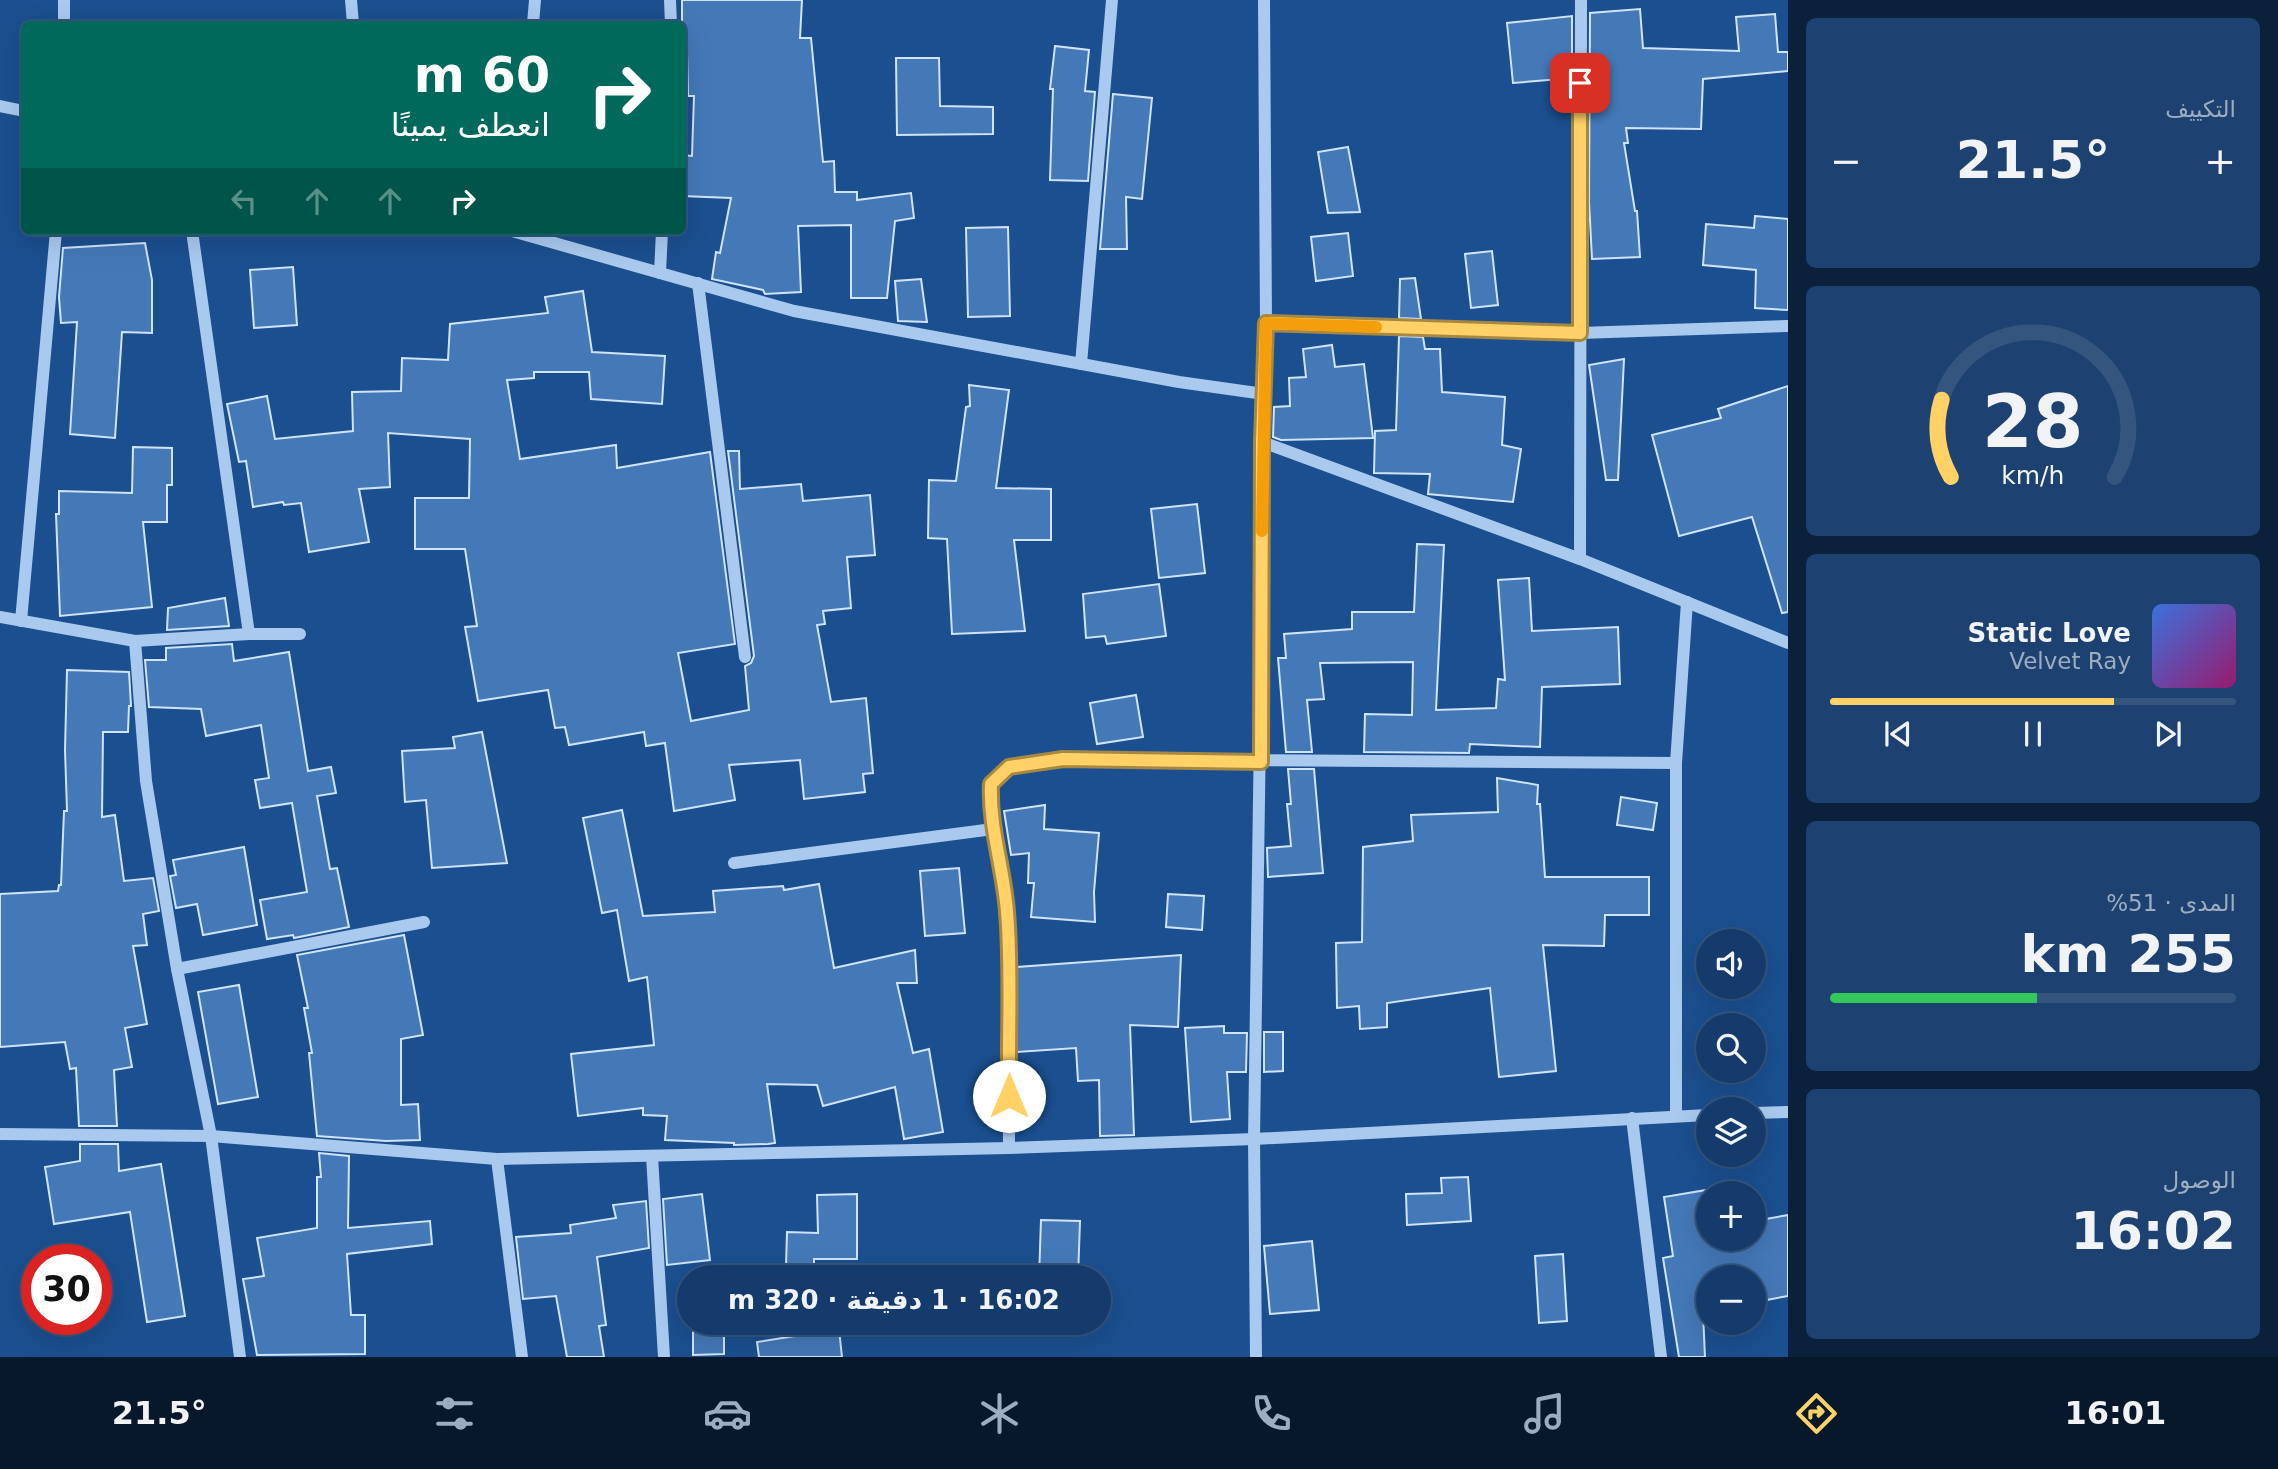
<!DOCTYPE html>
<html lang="ar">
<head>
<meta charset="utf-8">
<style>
	body { margin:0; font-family:"DejaVu Sans","Noto Sans Arabic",sans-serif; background:#1d4271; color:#f1f3f6; direction:rtl; height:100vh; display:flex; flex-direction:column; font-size:26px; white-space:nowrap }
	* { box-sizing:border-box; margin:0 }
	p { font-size:23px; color:#9dadc1 }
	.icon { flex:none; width:38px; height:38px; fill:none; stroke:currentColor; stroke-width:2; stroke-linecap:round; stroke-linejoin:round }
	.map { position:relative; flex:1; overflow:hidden; direction:ltr }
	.sheet { display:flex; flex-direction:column; gap:18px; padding:18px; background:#0b203b; width:490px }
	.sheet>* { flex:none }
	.hud { position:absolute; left:21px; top:21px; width:665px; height:214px; border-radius:10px; box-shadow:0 7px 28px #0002,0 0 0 2px #33557e; direction:rtl; background:#00695c; color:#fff; overflow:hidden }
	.fabs { position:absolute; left:1696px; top:929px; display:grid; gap:14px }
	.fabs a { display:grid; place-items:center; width:70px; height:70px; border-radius:50%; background:#143b6b; box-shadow:0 7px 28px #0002,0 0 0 2px #33557e; font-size:35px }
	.speed { position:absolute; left:21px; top:1244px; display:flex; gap:14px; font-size:35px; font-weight:700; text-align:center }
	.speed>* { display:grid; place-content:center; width:91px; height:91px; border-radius:50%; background:#143b6b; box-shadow:0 7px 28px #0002,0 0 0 2px #33557e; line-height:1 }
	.speed .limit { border:10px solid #d22; background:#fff; color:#111 }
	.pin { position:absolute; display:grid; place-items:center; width:60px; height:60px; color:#fff; margin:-30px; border-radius:14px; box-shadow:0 4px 10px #0006 }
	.me { position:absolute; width:77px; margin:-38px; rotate:0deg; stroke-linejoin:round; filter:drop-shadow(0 0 5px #0008) }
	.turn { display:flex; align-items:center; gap:24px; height:147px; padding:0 21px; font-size:32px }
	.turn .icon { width:91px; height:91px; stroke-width:2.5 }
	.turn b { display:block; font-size:49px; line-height:60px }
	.lanes { display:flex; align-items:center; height:66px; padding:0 21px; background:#0003; justify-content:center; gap:35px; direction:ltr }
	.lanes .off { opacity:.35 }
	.big { font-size:52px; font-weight:600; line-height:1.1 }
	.sheet .tile { flex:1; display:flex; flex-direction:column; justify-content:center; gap:10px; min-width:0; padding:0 24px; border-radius:10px; background:#1d4271 }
	.sheet .dial { align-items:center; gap:0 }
	.dial svg { height:182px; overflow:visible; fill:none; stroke:#33557e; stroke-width:7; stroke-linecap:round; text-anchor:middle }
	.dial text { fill:#f1f3f6; stroke:none }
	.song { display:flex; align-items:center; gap:21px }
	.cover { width:84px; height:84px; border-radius:10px; background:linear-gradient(135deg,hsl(220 70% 55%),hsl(320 70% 35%)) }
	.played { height:7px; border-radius:4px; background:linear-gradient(90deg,#ffd166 70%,#33557e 70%) }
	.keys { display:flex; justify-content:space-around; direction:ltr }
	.heat { display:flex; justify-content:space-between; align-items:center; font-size:38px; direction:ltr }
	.charge { height:10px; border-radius:5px; background:linear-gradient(90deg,#34c759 51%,#33557e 0) }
	.trip { position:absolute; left:677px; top:1265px; width:434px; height:70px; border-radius:35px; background:#143b6b; box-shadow:0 7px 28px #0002,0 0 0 2px #33557e; font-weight:600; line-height:70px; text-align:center; direction:rtl }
	.menu { display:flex; height:112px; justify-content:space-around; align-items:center; background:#08182b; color:#9dadc1 }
	.menu .icon { width:49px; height:49px }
	.menu .on { color:#ffd166 }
	.menu b { font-size:32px; color:#f1f3f6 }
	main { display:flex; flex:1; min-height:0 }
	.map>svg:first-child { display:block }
</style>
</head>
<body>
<main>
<section class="sheet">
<div class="tile"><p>التكييف</p>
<div class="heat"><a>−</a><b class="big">21.5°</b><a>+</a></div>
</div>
<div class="tile dial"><svg viewBox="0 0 100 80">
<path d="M14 69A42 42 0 1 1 86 69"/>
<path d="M14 69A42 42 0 0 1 10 35" stroke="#ffd166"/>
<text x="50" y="56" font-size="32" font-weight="700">28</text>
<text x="50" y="72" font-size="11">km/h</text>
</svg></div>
<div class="tile">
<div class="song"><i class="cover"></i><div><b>Static Love</b><p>Velvet Ray</p></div></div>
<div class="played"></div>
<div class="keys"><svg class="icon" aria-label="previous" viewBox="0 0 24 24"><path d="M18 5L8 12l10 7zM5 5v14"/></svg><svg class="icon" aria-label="pause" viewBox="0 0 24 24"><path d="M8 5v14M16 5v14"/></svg><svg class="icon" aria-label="next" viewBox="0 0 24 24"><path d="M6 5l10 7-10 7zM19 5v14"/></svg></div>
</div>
<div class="tile"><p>المدى · 51%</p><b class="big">255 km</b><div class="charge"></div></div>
<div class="tile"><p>الوصول</p><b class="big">16:02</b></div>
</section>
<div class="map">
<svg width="1788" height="1357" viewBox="0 0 1788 1357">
	<rect width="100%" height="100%" fill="#1b4f8f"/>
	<g fill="#4478b7" stroke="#cfe3fa" stroke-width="2">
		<polygon points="682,0 802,0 800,38 811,38 823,162 834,161 835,192 857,192 857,200 911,193 914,218 895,221 887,298 851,298 851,225 798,226 801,292 765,294 763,290 712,279 716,252 720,253 731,198 682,196 682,155 692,156 694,96 688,96 687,52 682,52"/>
		<polygon points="1640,9 1643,48 1739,51 1736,17 1775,14 1778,52 1788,52 1788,71 1703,79 1701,129 1626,128 1628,143 1624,143 1635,211 1637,211 1640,257 1592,259 1589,201 1590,13"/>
		<polygon points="1572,16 1572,78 1513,83 1507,23"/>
		<polygon points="1055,46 1089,50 1085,91 1095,92 1088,181 1050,180 1053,89 1050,89"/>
		<polygon points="896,58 939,58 940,106 993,107 993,134 897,135"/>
		<polygon points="1113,94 1152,98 1142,199 1126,197 1127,249 1100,249"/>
		<polygon points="1348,147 1360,212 1328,213 1318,152"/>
		<polygon points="1755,216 1788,219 1788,310 1755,308 1756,270 1703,265 1706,224 1754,228"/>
		<polygon points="1008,227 1010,316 968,317 966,228"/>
		<polygon points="1348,233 1353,276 1316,281 1311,237"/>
		<polygon points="145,243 152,280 152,333 122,332 115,438 70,434 77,322 61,323 59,297 63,248"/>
		<polygon points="1492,251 1498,305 1471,308 1465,254"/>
		<polygon points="293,267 297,325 254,328 250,270"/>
		<polygon points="1415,278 1421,319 1399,318 1400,279"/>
		<polygon points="921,279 927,322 898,321 895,281"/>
		<polygon points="583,291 592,352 665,356 662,404 591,399 589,372 534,372 534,378 507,380 520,459 616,445 617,468 710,452 735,644 678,653 691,721 749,710 745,666 751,663 754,656 728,451 739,451 740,489 801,484 803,501 870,495 875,555 847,557 851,608 823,611 825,624 817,625 831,702 866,698 873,773 863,774 865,792 804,799 800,760 729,765 735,800 674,811 665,743 646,746 644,732 569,745 565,727 555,728 548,690 478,701 465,627 477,626 465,549 415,549 415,498 469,498 470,439 388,433 390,487 359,489 369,542 309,552 301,503 284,505 283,502 253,507 246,461 239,462 227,404 267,396 275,439 353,431 352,392 401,391 402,358 448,360 450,324 548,313 545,297"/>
		<polygon points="1399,336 1423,337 1425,349 1440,349 1442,392 1505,397 1502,445 1521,449 1513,502 1428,494 1430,474 1374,473 1375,431 1396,430"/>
		<polygon points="1332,345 1335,367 1364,364 1373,438 1281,440 1273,437 1274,407 1290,406 1289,378 1306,377 1303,349"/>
		<polygon points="1624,359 1618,480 1606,480 1589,365"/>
		<polygon points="969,385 1009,390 996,488 1051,489 1051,540 1014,540 1025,631 952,634 947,539 928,538 929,480 956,481 966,407 970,406"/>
		<polygon points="1788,386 1788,612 1782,613 1752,517 1679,536 1652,435 1721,418 1718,409"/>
		<polygon points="133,447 172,448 172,485 167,485 167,522 143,522 152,607 60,616 56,514 59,514 59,491 132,493"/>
		<polygon points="1197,504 1205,573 1159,578 1151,509"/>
		<polygon points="1417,544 1444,545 1436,710 1496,708 1498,679 1505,680 1498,580 1529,578 1532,631 1618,627 1620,684 1542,687 1540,747 1470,744 1469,753 1364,752 1365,714 1412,715 1413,662 1320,663 1324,699 1307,700 1312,752 1286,752 1278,658 1286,658 1284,634 1352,629 1352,612 1414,612"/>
		<polygon points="1159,584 1166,636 1107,644 1105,636 1086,638 1083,594"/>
		<polygon points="225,598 229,626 167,630 168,608"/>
		<polygon points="232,644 234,661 289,652 308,771 331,767 336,793 317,796 330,869 337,868 349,927 294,938 293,935 267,939 260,900 307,892 292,803 260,808 255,780 269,778 261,725 206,736 201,709 149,707 145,660 166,660 166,648"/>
		<polygon points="67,670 129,672 131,706 129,706 128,732 103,732 102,817 115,815 124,881 153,878 159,911 143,914 147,945 133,946 147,1024 125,1028 132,1067 114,1070 117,1126 79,1126 76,1068 70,1069 65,1042 0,1047 0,894 58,891 59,885 61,885 64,811 67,811 65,750"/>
		<polygon points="1136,695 1143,737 1097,744 1090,703"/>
		<polygon points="482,732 507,863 432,868 426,800 405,802 402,751 455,748 453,737"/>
		<polygon points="1288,769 1314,769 1323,873 1268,877 1267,848 1291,846 1287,804 1291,804"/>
		<polygon points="1497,778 1538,785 1537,804 1540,804 1545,877 1649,877 1649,915 1605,915 1604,946 1543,945 1556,1071 1499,1077 1490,988 1387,1003 1387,1027 1360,1029 1359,1006 1337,1008 1336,943 1362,942 1363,847 1413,841 1411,815 1498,812"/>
		<polygon points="1621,797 1657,803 1653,830 1617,825"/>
		<polygon points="1045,805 1044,829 1099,833 1094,892 1095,922 1031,917 1034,883 1028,883 1029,853 1011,855 1004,811"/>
		<polygon points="622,810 643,916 715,912 713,891 783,886 784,890 819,884 834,968 915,950 917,983 897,983 913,1053 929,1049 943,1132 904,1139 895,1087 823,1106 817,1085 767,1084 775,1143 768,1144 734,1145 734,1143 665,1140 667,1116 643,1115 643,1108 578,1116 571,1054 654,1045 647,977 629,981 617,910 602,913 583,818"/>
		<polygon points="244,847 257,925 203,935 197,904 176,908 170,876 176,875 173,860"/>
		<polygon points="959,868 965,933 925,936 920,871"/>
		<polygon points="1168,894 1204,896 1202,930 1166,927"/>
		<polygon points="404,935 423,1035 401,1039 401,1105 418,1104 420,1140 386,1141 317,1136 309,1053 312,1053 304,1008 308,1008 297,955"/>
		<polygon points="1181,955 1178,1027 1130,1025 1134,1135 1100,1136 1099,1080 1078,1081 1076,1048 1017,1052 1017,967"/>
		<polygon points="239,985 258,1097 218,1104 198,992"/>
		<polygon points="1224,1026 1224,1033 1247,1033 1246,1072 1227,1072 1230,1119 1191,1122 1185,1028"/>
		<polygon points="1264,1032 1283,1032 1283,1071 1264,1072"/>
		<polygon points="80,1144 118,1144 119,1171 161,1164 185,1316 147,1322 130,1212 54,1224 45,1167 80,1161"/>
		<polygon points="319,1153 349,1156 348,1228 430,1221 432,1244 347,1254 351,1315 365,1315 365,1354 257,1355 243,1279 264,1276 257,1238 317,1228 317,1177 321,1177"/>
		<polygon points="1468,1177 1471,1221 1407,1225 1406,1194 1442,1193 1441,1178"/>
		<polygon points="1718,1188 1719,1194 1708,1194 1708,1239 1754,1239 1754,1221 1788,1215 1788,1296 1761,1301 1757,1278 1708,1278 1708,1312 1703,1313 1705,1357 1679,1357 1663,1258 1673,1256 1664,1197"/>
		<polygon points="702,1194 710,1260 667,1265 663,1199"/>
		<polygon points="857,1194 857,1259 814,1259 814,1267 786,1266 787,1232 818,1233 817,1195"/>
		<polygon points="646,1201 649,1248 597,1257 606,1325 599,1326 604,1357 567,1357 556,1296 523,1299 516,1237 571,1233 570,1225 616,1218 613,1205"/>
		<polygon points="1041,1220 1080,1221 1078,1278 1039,1278"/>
		<polygon points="1312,1241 1319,1310 1270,1314 1264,1246"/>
		<polygon points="1563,1254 1567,1321 1539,1323 1535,1256"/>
		<polygon points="693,1323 724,1323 724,1354 693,1355"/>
		<polygon points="839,1329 842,1357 759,1357 757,1342"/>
	</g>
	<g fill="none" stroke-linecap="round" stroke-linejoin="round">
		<g stroke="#a9c9ee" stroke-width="12">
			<polyline points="64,0 64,24"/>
			<polyline points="351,0 353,24"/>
			<polyline points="670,0 671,24"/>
			<polyline points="533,24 535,0"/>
			<polyline points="0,106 24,111"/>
			<polyline points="192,231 249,634"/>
			<polyline points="512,231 794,311 1179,382 1264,394"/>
			<polyline points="660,273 662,231"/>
			<polyline points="698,283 745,657"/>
			<polyline points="1266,323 1580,333 1788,326"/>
			<polyline points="1081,364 1112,0"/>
			<polyline points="1262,442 1580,559 1788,643"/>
			<polyline points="1580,559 1581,0"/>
			<polyline points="0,617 135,641 249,634 300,634"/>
			<polyline points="21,621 56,231"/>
			<polyline points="135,641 146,781 177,969 211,1136 240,1357"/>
			<polyline points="734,863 993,829"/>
			<polyline points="177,969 424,922"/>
			<polyline points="1754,1113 1788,1112"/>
			<polyline points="1676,1116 1676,763 1687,602"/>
			<polyline points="1632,1118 1661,1357"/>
			<polyline points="0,1134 211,1136 497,1159 1009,1148 1254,1139 1708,1115"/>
			<polyline points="1009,1148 1008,912 993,829 990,804 991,784 1009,767 1063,759 1676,763"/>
			<polyline points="652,1156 664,1357"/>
			<polyline points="497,1159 522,1357"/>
			<polyline points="1256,1357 1254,1139 1266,323 1264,0"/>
		</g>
	</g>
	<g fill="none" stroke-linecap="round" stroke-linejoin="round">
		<g stroke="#a68842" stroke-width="18">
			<path id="route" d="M 1009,1096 C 1008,1036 1012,971 1007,912 C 1004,869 989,828 991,784 L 1009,767 L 1063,759 L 1261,762 L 1262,442 L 1266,323 L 1580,333 L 1580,83"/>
		</g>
		<use href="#route" stroke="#ffd166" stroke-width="12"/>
		<polyline stroke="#f59e0b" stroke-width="12" points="1262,531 1266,323 1376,327"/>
	</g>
</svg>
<div class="fabs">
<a><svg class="icon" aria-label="sound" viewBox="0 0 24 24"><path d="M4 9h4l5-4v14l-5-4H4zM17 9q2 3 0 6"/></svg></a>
<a><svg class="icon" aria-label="search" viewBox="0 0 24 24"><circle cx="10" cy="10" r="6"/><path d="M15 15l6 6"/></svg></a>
<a><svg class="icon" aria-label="layers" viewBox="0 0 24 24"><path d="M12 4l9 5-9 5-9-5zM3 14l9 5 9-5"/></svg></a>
<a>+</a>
<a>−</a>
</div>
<div class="speed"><div class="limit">30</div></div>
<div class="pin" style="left:1580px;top:83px;background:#d93025"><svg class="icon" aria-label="arrive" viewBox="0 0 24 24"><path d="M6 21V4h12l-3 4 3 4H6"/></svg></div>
<svg class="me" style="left:1009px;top:1096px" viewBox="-20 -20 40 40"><circle r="19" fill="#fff"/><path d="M0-13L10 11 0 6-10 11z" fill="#ffd166"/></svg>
<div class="trip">16:02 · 1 دقيقة · 320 m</div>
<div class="hud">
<div class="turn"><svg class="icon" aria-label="right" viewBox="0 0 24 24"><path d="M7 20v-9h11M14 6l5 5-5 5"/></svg><div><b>60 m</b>انعطف يمينًا</div></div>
<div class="lanes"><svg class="icon off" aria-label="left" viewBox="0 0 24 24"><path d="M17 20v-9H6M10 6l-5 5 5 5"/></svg><svg class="icon off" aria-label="ahead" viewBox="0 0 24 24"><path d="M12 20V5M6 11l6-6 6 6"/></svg><svg class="icon off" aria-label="ahead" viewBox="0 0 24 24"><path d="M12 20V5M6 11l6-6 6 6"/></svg><svg class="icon" aria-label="right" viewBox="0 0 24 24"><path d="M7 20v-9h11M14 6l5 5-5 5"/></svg></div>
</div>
</div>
</main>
<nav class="menu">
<b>16:01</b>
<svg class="icon on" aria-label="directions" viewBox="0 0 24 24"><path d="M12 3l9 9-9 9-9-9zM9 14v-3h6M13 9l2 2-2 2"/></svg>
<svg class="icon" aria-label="music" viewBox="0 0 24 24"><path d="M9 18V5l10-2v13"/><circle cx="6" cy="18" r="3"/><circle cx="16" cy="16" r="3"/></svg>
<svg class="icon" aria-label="phone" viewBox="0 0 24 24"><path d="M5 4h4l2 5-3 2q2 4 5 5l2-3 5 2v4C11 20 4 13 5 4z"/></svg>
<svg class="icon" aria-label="climate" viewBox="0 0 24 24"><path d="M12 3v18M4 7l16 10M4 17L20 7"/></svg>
<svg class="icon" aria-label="car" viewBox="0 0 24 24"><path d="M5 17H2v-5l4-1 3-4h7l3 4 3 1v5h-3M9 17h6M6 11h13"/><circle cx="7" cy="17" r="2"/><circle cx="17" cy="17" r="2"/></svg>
<svg class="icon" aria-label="filters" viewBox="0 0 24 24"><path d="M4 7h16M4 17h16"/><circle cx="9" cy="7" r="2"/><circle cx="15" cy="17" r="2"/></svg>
<b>21.5°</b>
</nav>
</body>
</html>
